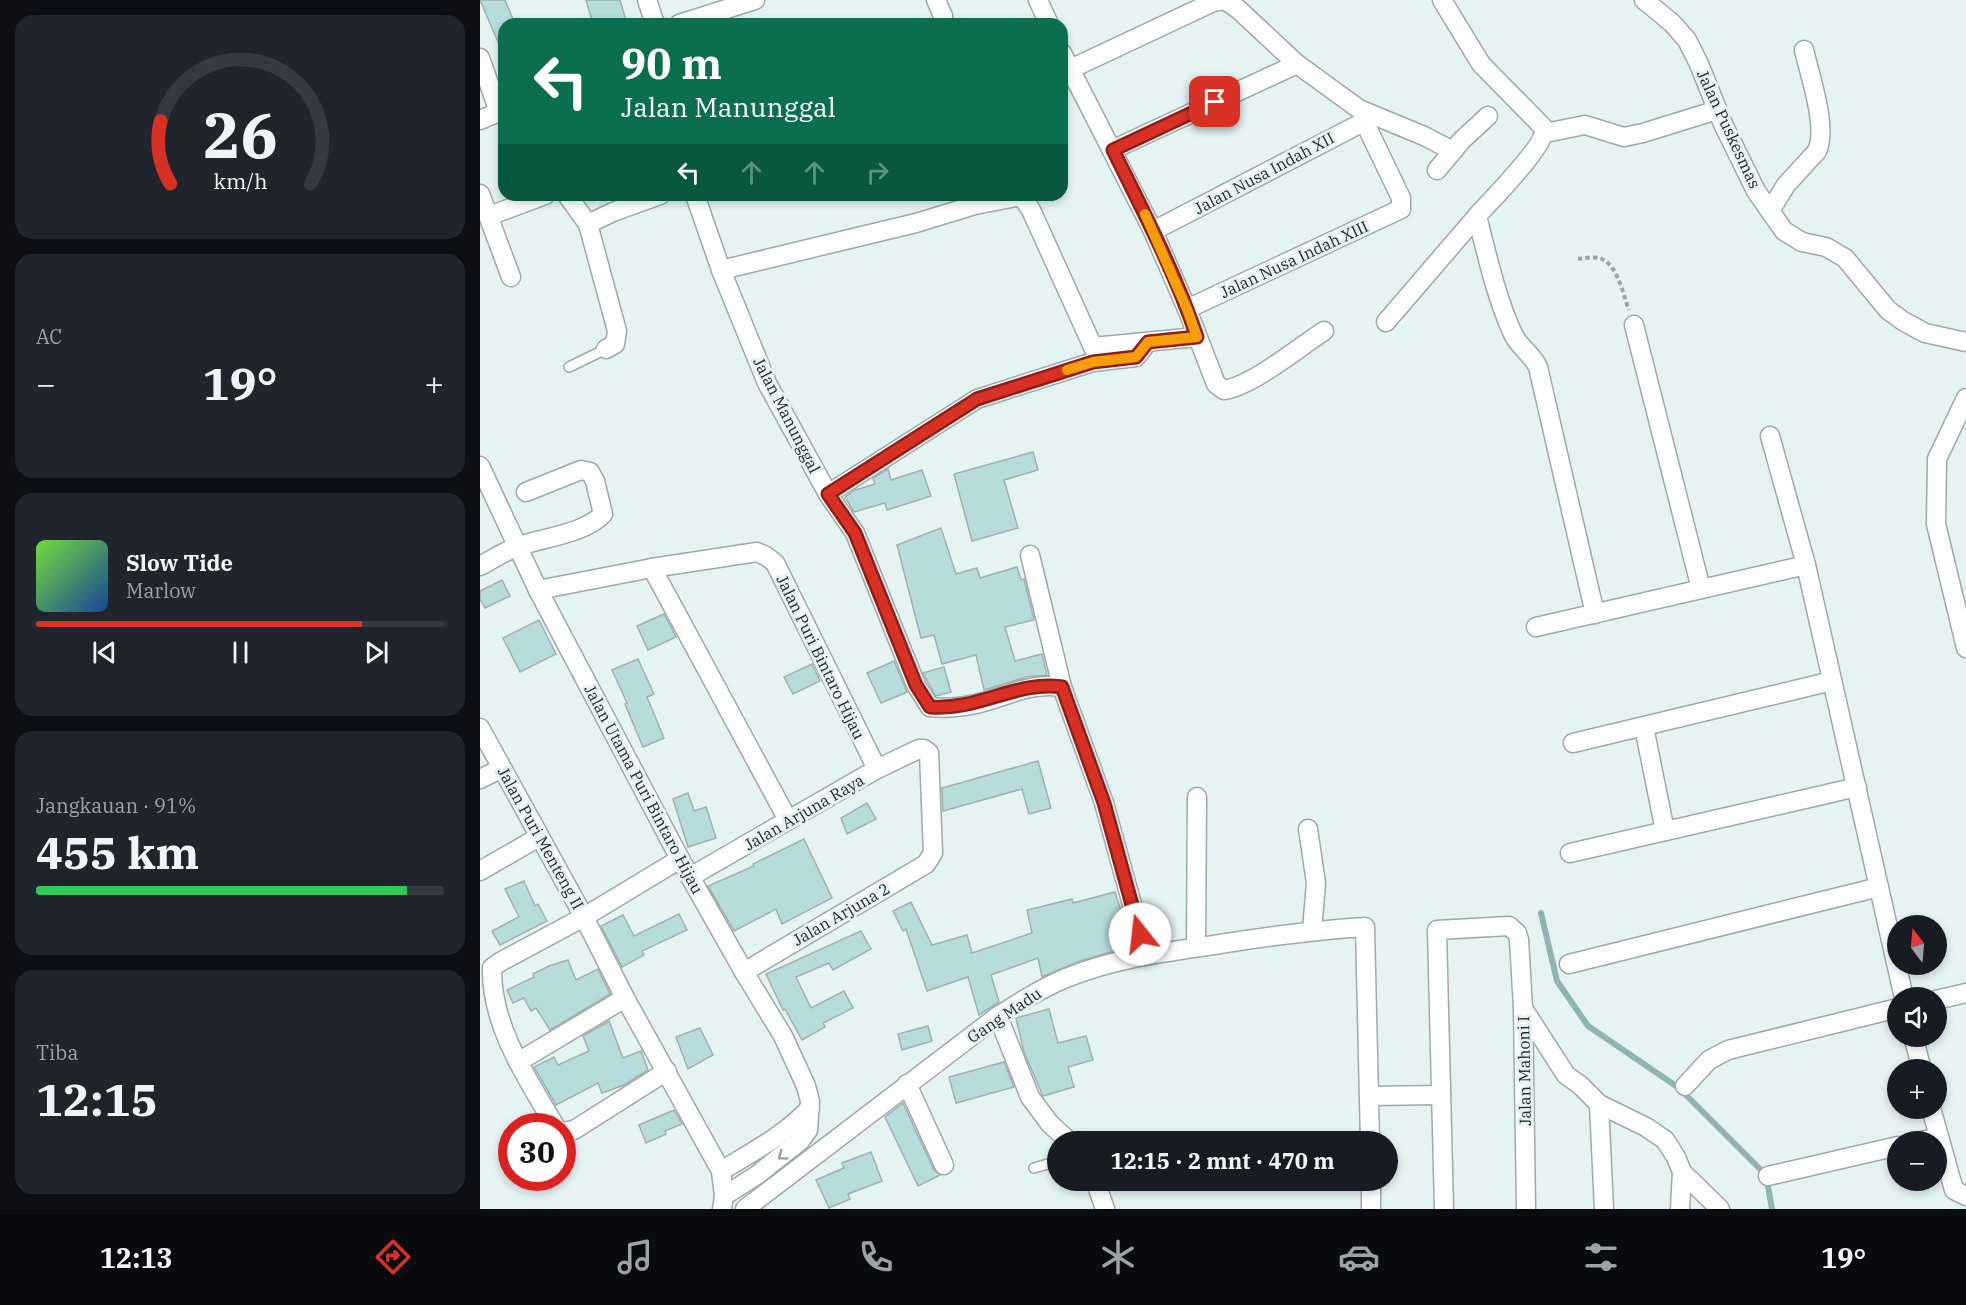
<!DOCTYPE html>
<html lang="id">
<head>
<meta charset="utf-8">
<style>
	body { margin:0; font-family:"IBM Plex Serif",serif; background:#20242c; color:#f1f3f6; height:100vh; display:flex; flex-direction:column; font-size:22px; white-space:nowrap }
	* { box-sizing:border-box; margin:0 }
	p { font-size:20px; color:#9ea1a6 }
	.icon { flex:none; width:33px; height:33px; fill:none; stroke:currentColor; stroke-width:2; stroke-linecap:round; stroke-linejoin:round }
	.map { position:relative; flex:1; overflow:hidden }
	.details { display:flex; flex-direction:column; gap:15px; padding:15px; background:#0d0f14; width:480px }
	.details>* { flex:none }
	.top-card { position:absolute; left:18px; top:18px; width:570px; height:183px; border-radius:18px; box-shadow:0 3px 9px #0003; background:#0b6e4f; color:#fff; overflow:hidden }
	.needle { width:39px; rotate:344deg }
	.controls { position:absolute; left:1407px; top:915px; display:grid; gap:12px }
	.controls a { display:grid; place-items:center; width:60px; height:60px; border-radius:50%; background:#171b24; box-shadow:0 3px 9px #0003; font-size:30px }
	.speed { position:absolute; left:18px; top:1113px; display:flex; gap:12px; font-size:30px; font-weight:700; text-align:center }
	.speed>* { display:grid; place-content:center; width:78px; height:78px; border-radius:50%; background:#171b24; box-shadow:0 3px 9px #0003; line-height:1 }
	.speed .limit { border:9px solid #d22; background:#fff; color:#111 }
	.pin { position:absolute; display:grid; place-items:center; width:51px; height:51px; color:#fff; margin:-26px; border-radius:12px; box-shadow:0 3px 9px #0006 }
	.me { position:absolute; width:66px; margin:-33px; rotate:344deg; stroke-linejoin:round; filter:drop-shadow(0 0 4px #0008) }
	.turn { display:flex; align-items:center; gap:21px; height:126px; padding:0 24px; font-size:27px }
	.turn .icon { width:78px; height:78px; stroke-width:2.5 }
	.turn b { display:block; font-size:42px; line-height:51px }
	.lanes { display:flex; align-items:center; height:57px; padding:0 24px; background:#0003; justify-content:center; gap:30px; direction:ltr }
	.lanes .off { opacity:.35 }
	.big { font-size:45px; font-weight:700; line-height:1.1 }
	.details .card { flex:1; display:flex; flex-direction:column; justify-content:center; gap:9px; min-width:0; padding:0 21px; border-radius:18px; background:#20242c }
	.details .dial { align-items:center; gap:0 }
	.dial svg { height:156px; overflow:visible; fill:none; stroke:#363941; stroke-width:7; stroke-linecap:round; text-anchor:middle }
	.dial text { fill:#f1f3f6; stroke:none }
	.song { display:flex; align-items:center; gap:18px }
	.cover { width:72px; height:72px; border-radius:9px; background:linear-gradient(135deg,hsl(100 70% 55%),hsl(220 70% 35%)) }
	.played { height:6px; border-radius:3px; background:linear-gradient(90deg,#d93025 80%,#363941 80%) }
	.keys { display:flex; justify-content:space-around; direction:ltr }
	.heat { display:flex; justify-content:space-between; align-items:center; font-size:33px; direction:ltr }
	.charge { height:9px; border-radius:4px; background:linear-gradient(90deg,#34c759 91%,#363941 0) }
	.trip { position:absolute; left:567px; top:1131px; width:351px; height:60px; border-radius:30px; background:#171b24; box-shadow:0 3px 9px #0003; font-weight:700; line-height:60px; text-align:center }
	.dock { display:flex; height:96px; justify-content:space-around; align-items:center; background:#090b0e; color:#9ea1a6 }
	.dock .icon { width:42px; height:42px }
	.dock .on { color:#d93025 }
	.dock b { font-size:27px; color:#f1f3f6 }
	main { display:flex; flex:1; min-height:0 }
	.map>svg:first-child { display:block }
</style>
</head>
<body>
<main>
<section class="details">
<div class="card dial"><svg viewBox="0 0 100 80">
<path d="M14 69A42 42 0 1 1 86 69"/>
<path d="M14 69A42 42 0 0 1 9 37" stroke="#d93025"/>
<text x="50" y="56" font-size="32" font-weight="700">26</text>
<text x="50" y="72" font-size="11">km/h</text>
</svg></div>
<div class="card"><p>AC</p>
<div class="heat"><a>−</a><b class="big">19°</b><a>+</a></div>
</div>
<div class="card">
<div class="song"><i class="cover"></i><div><b>Slow Tide</b><p>Marlow</p></div></div>
<div class="played"></div>
<div class="keys"><svg class="icon" aria-label="previous" viewBox="0 0 24 24"><path d="M18 5L8 12l10 7zM5 5v14"/></svg><svg class="icon" aria-label="pause" viewBox="0 0 24 24"><path d="M8 5v14M16 5v14"/></svg><svg class="icon" aria-label="next" viewBox="0 0 24 24"><path d="M6 5l10 7-10 7zM19 5v14"/></svg></div>
</div>
<div class="card"><p>Jangkauan · 91%</p><b class="big">455 km</b><div class="charge"></div></div>
<div class="card"><p>Tiba</p><b class="big">12:15</b></div>
</section>
<div class="map">
<svg width="1486" height="1209" viewBox="0 0 1486 1209">
	<rect width="100%" height="100%" fill="#e5f3f2"/>
	<g fill="none" stroke-linecap="round" stroke-linejoin="round">
		<polyline stroke="#8fb4b2" stroke-width="6" points="1061,913 1077,981 1108,1026 1199,1088 1286,1175 1292,1209"/>
	</g>
	<g fill="#b6dddb" stroke="#a3b0b0" stroke-width="1.5">
		<polygon points="0,0 25,0 35,24 24,24 24,56"/>
		<polygon points="106,0 140,0 147,24 113,24"/>
		<polygon points="553,452 558,470 524,480 538,528 492,541 474,474"/>
		<polygon points="408,469 411,480 442,470 451,496 407,510 405,503 374,512 365,497 375,490 395,484 393,478"/>
		<polygon points="461,528 476,574 497,568 500,578 537,567 541,580 544,579 554,620 525,627 535,661 562,654 567,675 546,677 504,690 496,655 462,664 454,635 441,638 417,545"/>
		<polygon points="22,580 30,596 5,608 0,599 0,591"/>
		<polygon points="184,614 196,637 168,650 157,626"/>
		<polygon points="59,620 76,654 40,672 23,638"/>
		<polygon points="158,659 174,694 167,697 184,738 163,747 145,704 147,703 132,670"/>
		<polygon points="414,661 427,692 401,703 387,673"/>
		<polygon points="332,664 340,681 313,694 304,677"/>
		<polygon points="464,667 471,692 456,696 443,673"/>
		<polygon points="558,761 571,808 549,814 542,789 463,811 462,788"/>
		<polygon points="208,793 214,811 226,807 236,838 208,847 193,799"/>
		<polygon points="387,803 396,819 367,834 361,818"/>
		<polygon points="324,839 352,898 302,924 296,909 254,931 228,886 274,866 273,864"/>
		<polygon points="44,881 55,906 58,904 67,921 20,945 12,931 39,917 25,889"/>
		<polygon points="635,892 652,946 600,961 562,977 558,958 511,975 519,1002 499,1015 488,977 447,991 426,929 423,931 413,911 431,902 452,945 487,935 492,953 552,933 547,910 592,899 593,903"/>
		<polygon points="199,914 207,930 162,951 164,955 142,967 121,926 143,915 154,936"/>
		<polygon points="381,931 391,949 353,970 349,963 316,977 331,1008 364,991 373,1008 343,1023 345,1027 322,1040 305,1009 303,1010 286,974"/>
		<polygon points="88,960 96,980 118,969 130,994 70,1030 56,1008 51,1011 44,998 33,1003 27,990 54,977 53,974 69,966"/>
		<polygon points="569,1009 578,1043 606,1036 613,1060 588,1067 594,1087 563,1096 544,1052 536,1018"/>
		<polygon points="129,1021 143,1058 161,1051 168,1070 144,1085 122,1093 118,1083 76,1105 54,1067 74,1057 78,1065 109,1051 103,1036"/>
		<polygon points="448,1026 452,1041 422,1050 418,1034"/>
		<polygon points="220,1028 233,1055 208,1069 196,1037"/>
		<polygon points="524,1062 534,1087 476,1103 469,1077"/>
		<polygon points="423,1103 454,1170 460,1175 438,1186 405,1117"/>
		<polygon points="194,1110 202,1124 185,1131 186,1134 166,1143 159,1125"/>
		<polygon points="391,1152 402,1181 368,1194 370,1199 349,1208 336,1180 364,1168 362,1163"/>
	</g>
	<g fill="none" stroke-linecap="round" stroke-linejoin="round">
		<g stroke="#9caaa9" stroke-width="12">
			<g id="lane">
				<polyline points="89,367 126,349"/>
				<polyline points="554,1168 578,1161"/>
			</g>
		</g>
		<g stroke="#9caaa9" stroke-width="21">
			<g id="street">
				<polyline points="167,0 175,24"/>
				<polyline points="456,0 463,16"/>
				<polyline points="558,0 569,24"/>
				<path d="M 962,0 L 1001,64 L 1064,128 C 1067,145 1010,201 997,216 C 1007,255 1016,297 1033,334 C 1039,347 1052,354 1058,367 L 1115,614"/>
				<polyline points="1164,0 1192,23 1207,40 1219,64 1243,124 1276,191 1304,231 1322,242 1346,247 1365,258 1408,310 1423,321 1445,333 1486,342"/>
				<polyline points="199,24 275,0"/>
				<path d="M 582,53 L 673,231 L 707,309 L 736,384 L 744,390 C 772,386 818,348 844,331"/>
				<polyline points="0,58 19,112"/>
				<polyline points="582,73 733,2 745,0 758,9 817,64 879,109 944,136 973,151"/>
				<polyline points="0,120 19,112 24,112"/>
				<polyline points="1065,133 1105,125 1144,137 1163,133 1237,110"/>
				<polyline points="632,150 817,64"/>
				<polyline points="957,170 982,140 1008,116"/>
				<polyline points="0,194 31,277"/>
				<polyline points="87,195 108,224"/>
				<path d="M 215,195 L 241,270 L 287,383 L 348,494 L 375,533 L 436,685 L 450,707 C 466,709 481,707 496,704 C 527,697 549,682 582,687"/>
				<polyline points="541,195 551,210 613,347 717,337"/>
				<path d="M 1290,211 L 1306,185 L 1337,151 C 1348,128 1330,76 1324,50"/>
				<polyline points="9,216 65,195"/>
				<polyline points="673,231 893,117"/>
				<polyline points="241,270 436,223 495,205 541,196"/>
				<polyline points="707,309 921,209 921,198 884,121"/>
				<polyline points="906,322 997,216"/>
				<polyline points="1154,325 1221,589"/>
				<polyline points="126,349 135,344 137,331 108,224 133,212 180,195"/>
				<polyline points="1486,398 1457,459 1456,524 1486,648"/>
				<polyline points="1290,436 1326,565 1424,998"/>
				<polyline points="0,466 58,590 200,859 264,972 303,1036 326,1086 330,1101 328,1130 320,1141 277,1175 244,1196"/>
				<polyline points="348,494 497,399 613,362 656,357 668,342"/>
				<polyline points="550,555 582,687 624,803 666,955"/>
				<path d="M 0,566 C 13,559 25,551 39,546 C 63,538 106,533 123,514 L 115,481 L 110,472 L 101,470 L 46,492"/>
				<polyline points="172,568 308,820"/>
				<polyline points="58,590 172,568 277,552 286,556 295,563 397,769"/>
				<polyline points="1056,627 1326,565"/>
				<polyline points="1164,727 1185,831"/>
				<polyline points="0,728 104,917 145,998 241,1171 244,1196 242,1209"/>
				<polyline points="1093,743 1352,681"/>
				<polyline points="0,779 22,768"/>
				<polyline points="828,829 836,883 832,930"/>
				<polyline points="1090,853 1377,787"/>
				<polyline points="0,871 59,837"/>
				<polyline points="210,877 397,769 439,749 444,749 449,753 453,853 446,864 264,972"/>
				<polyline points="716,947 717,797"/>
				<polyline points="1089,964 1399,887"/>
				<polyline points="1456,1000 1486,993"/>
				<polyline points="1044,1010 1086,1075 1100,1085 1119,1104 1166,1127 1185,1140 1196,1157 1202,1172 1240,1209"/>
				<polyline points="518,1016 550,1097 570,1124 590,1142"/>
				<polyline points="1433,1036 1442,1070"/>
				<polyline points="38,1062 145,998"/>
				<polyline points="427,1084 464,1165"/>
				<polyline points="1205,1086 1229,1060 1248,1050 1418,1008"/>
				<polyline points="890,1096 961,1095"/>
				<polyline points="1119,1104 1124,1209"/>
				<polyline points="1451,1108 1474,1190 1486,1196"/>
				<path d="M 75,1126 C 47,1078 11,1026 12,968 L 20,962 L 104,917 L 200,859"/>
				<polyline points="82,1132 94,1130 187,1071"/>
				<polyline points="1438,1142 1458,1137"/>
				<path d="M 241,1171 C 272,1152 305,1135 330,1108"/>
				<polyline points="1288,1176 1418,1146"/>
				<polyline points="615,1180 625,1209"/>
				<polyline points="891,1180 891,1209"/>
				<path d="M 265,1209 L 518,1016 C 540,1002 562,988 586,978 C 633,959 684,952 734,945 C 784,937 834,930 885,927 L 890,1142"/>
				<polyline points="964,1209 957,930 1029,926 1037,933 1039,940 1043,1008 1046,1209"/>
				<polyline points="1200,1209 1202,1172"/>
			</g>
		</g>
		<path stroke="#9ca7a6" stroke-width="4" stroke-dasharray="4.5 3" stroke-linecap="butt" d="M 1098,259 C 1105,258 1115,256 1122,259 C 1138,266 1143,295 1149,310"/>
		<use href="#lane" stroke="#fff" stroke-width="9"/>
		<use href="#street" stroke="#fff" stroke-width="18"/>
	</g>
	<defs><path id="oneway-chevron" d="M-2-3.5L2.5 0L-2 3.5" fill="none" stroke-width="1.6" stroke-linecap="round" stroke-linejoin="round" transform="scale(1.5)"/></defs>
	<use stroke="#9d9f9f" href="#oneway-chevron" transform="translate(302 1156) rotate(144)"/>
	<g fill="none" stroke-linecap="round" stroke-linejoin="round">
		<g stroke="#8d1f18" stroke-width="15">
			<path id="route" d="M 660,934 L 624,803 L 582,687 C 538,680 498,711 450,707 L 436,685 L 375,533 L 348,494 L 497,399 L 613,362 L 656,357 L 668,342 L 717,337 C 695,272 663,211 633,150 L 735,102"/>
		</g>
		<use href="#route" stroke="#d93025" stroke-width="10"/>
		<polyline stroke="#f59e0b" stroke-width="10" points="587,370 613,362 656,357 668,342 717,337 707,309 665,214"/>
	</g>
	<g text-anchor="middle" dominant-baseline="central" stroke-width="6" stroke-linejoin="round" paint-order="stroke">
		<g font-size="16" fill="#252a2a" stroke="#e5f3f2">
			<text transform="translate(1249 129) rotate(65)">Jalan Puskesmas</text>
			<text transform="translate(784 173) rotate(-28)">Jalan Nusa Indah XII</text>
			<text transform="translate(814 259) rotate(-25)">Jalan Nusa Indah XIII</text>
			<text transform="translate(307 415) rotate(63)">Jalan Manunggal</text>
			<text transform="translate(341 657) rotate(64)">Jalan Puri Bintaro Hijau</text>
			<text transform="translate(164 789) rotate(62)">Jalan Utama Puri Bintaro Hijau</text>
			<text transform="translate(324 812) rotate(-30)">Jalan Arjuna Raya</text>
			<text transform="translate(61 838) rotate(61)">Jalan Puri Menteng II</text>
			<text transform="translate(361 914) rotate(-30)">Jalan Arjuna 2</text>
			<text transform="translate(524 1015) rotate(-34)">Gang Madu</text>
			<text transform="translate(1044 1071) rotate(-91)">Jalan Mahoni I</text>
		</g>
	</g>
</svg>
<div class="controls">
<a><svg class="needle" viewBox="-14 -14 28 28"><path d="M0-13l5 13h-10z" fill="#e53935"/><path d="M0 13l5-13h-10z" fill="#9ea1a6"/></svg></a>
<a><svg class="icon" aria-label="sound" viewBox="0 0 24 24"><path d="M4 9h4l5-4v14l-5-4H4zM17 9q2 3 0 6"/></svg></a>
<a>+</a>
<a>−</a>
</div>
<div class="speed"><div class="limit">30</div></div>
<div class="pin" style="left:735px;top:102px;background:#d93025"><svg class="icon" aria-label="arrive" viewBox="0 0 24 24"><path d="M6 21V4h12l-3 4 3 4H6"/></svg></div>
<svg class="me" style="left:660px;top:934px" viewBox="-20 -20 40 40"><circle r="19" fill="#fff"/><path d="M0-13L10 11 0 6-10 11z" fill="#d93025"/></svg>
<div class="trip">12:15 · 2 mnt · 470 m</div>
<div class="top-card">
<div class="turn"><svg class="icon" aria-label="left" viewBox="0 0 24 24"><path d="M17 20v-9H6M10 6l-5 5 5 5"/></svg><div><b>90 m</b>Jalan Manunggal</div></div>
<div class="lanes"><svg class="icon" aria-label="left" viewBox="0 0 24 24"><path d="M17 20v-9H6M10 6l-5 5 5 5"/></svg><svg class="icon off" aria-label="ahead" viewBox="0 0 24 24"><path d="M12 20V5M6 11l6-6 6 6"/></svg><svg class="icon off" aria-label="ahead" viewBox="0 0 24 24"><path d="M12 20V5M6 11l6-6 6 6"/></svg><svg class="icon off" aria-label="right" viewBox="0 0 24 24"><path d="M7 20v-9h11M14 6l5 5-5 5"/></svg></div>
</div>
</div>
</main>
<nav class="dock">
<b>12:13</b>
<svg class="icon on" aria-label="directions" viewBox="0 0 24 24"><path d="M12 3l9 9-9 9-9-9zM9 14v-3h6M13 9l2 2-2 2"/></svg>
<svg class="icon" aria-label="music" viewBox="0 0 24 24"><path d="M9 18V5l10-2v13"/><circle cx="6" cy="18" r="3"/><circle cx="16" cy="16" r="3"/></svg>
<svg class="icon" aria-label="phone" viewBox="0 0 24 24"><path d="M5 4h4l2 5-3 2q2 4 5 5l2-3 5 2v4C11 20 4 13 5 4z"/></svg>
<svg class="icon" aria-label="climate" viewBox="0 0 24 24"><path d="M12 3v18M4 7l16 10M4 17L20 7"/></svg>
<svg class="icon" aria-label="car" viewBox="0 0 24 24"><path d="M5 17H2v-5l4-1 3-4h7l3 4 3 1v5h-3M9 17h6M6 11h13"/><circle cx="7" cy="17" r="2"/><circle cx="17" cy="17" r="2"/></svg>
<svg class="icon" aria-label="filters" viewBox="0 0 24 24"><path d="M4 7h16M4 17h16"/><circle cx="9" cy="7" r="2"/><circle cx="15" cy="17" r="2"/></svg>
<b>19°</b>
</nav>
</body>
</html>
